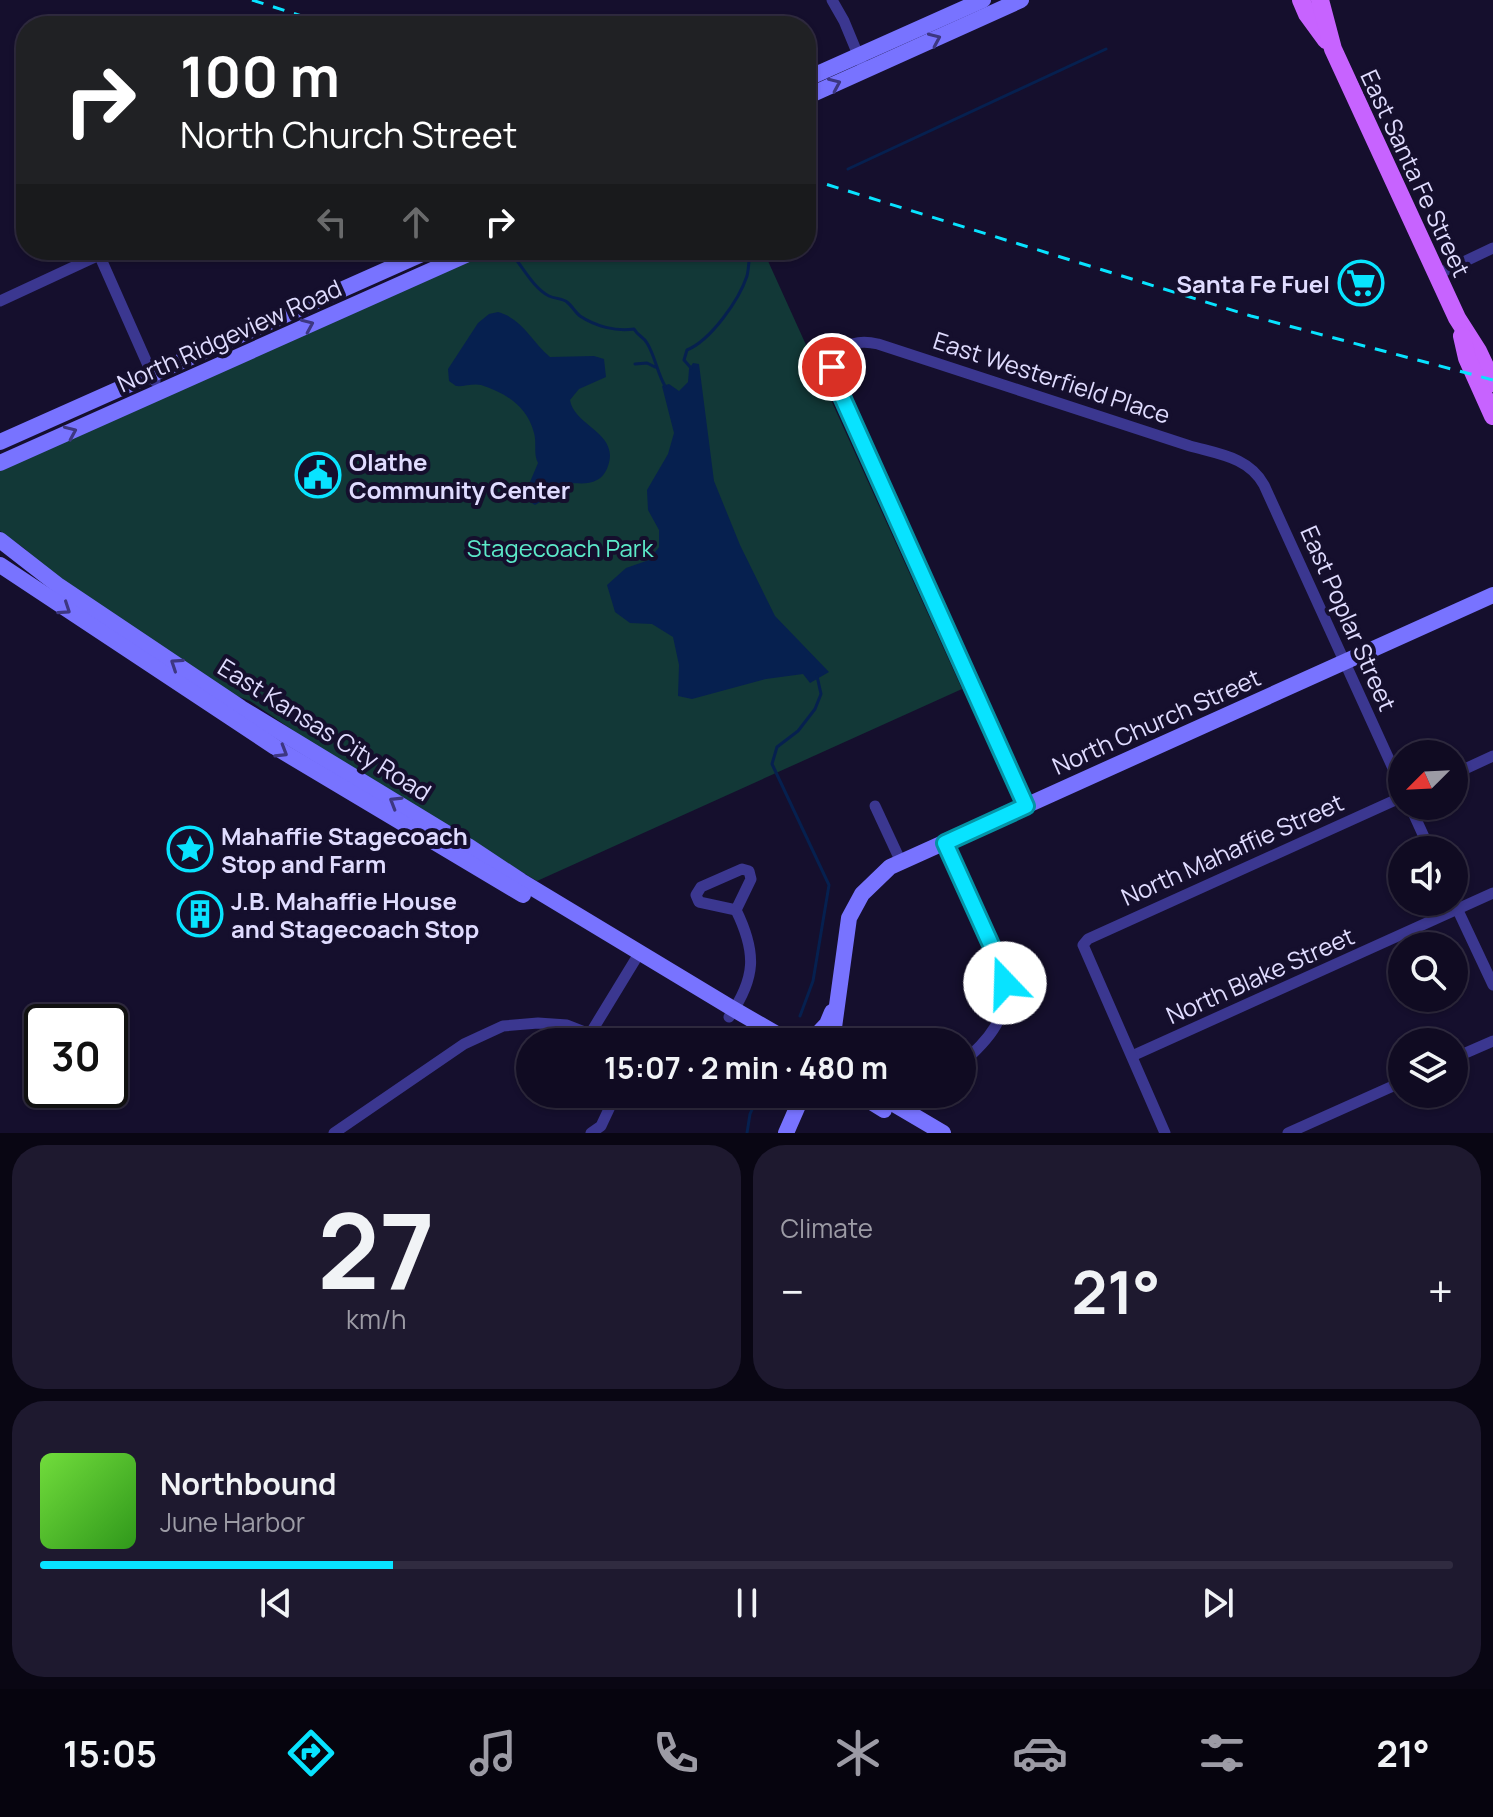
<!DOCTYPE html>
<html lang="en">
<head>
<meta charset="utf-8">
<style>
	body { margin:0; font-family:Manrope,sans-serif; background:#1e192f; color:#f1f3f6; height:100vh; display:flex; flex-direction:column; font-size:30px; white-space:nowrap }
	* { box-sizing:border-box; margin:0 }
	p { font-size:26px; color:#9c9ba5 }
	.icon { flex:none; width:44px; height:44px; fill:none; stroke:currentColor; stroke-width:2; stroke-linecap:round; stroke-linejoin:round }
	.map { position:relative; height:1133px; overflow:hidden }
	.details { display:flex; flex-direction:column; gap:12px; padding:12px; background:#090613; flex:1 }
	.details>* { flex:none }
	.top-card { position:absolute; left:16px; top:16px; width:800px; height:244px; border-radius:32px; box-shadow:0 2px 6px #0004,0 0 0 2px #302b40; background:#202124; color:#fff; overflow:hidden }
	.needle { width:52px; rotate:246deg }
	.fabs { position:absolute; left:1388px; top:740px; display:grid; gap:16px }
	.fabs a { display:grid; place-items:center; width:80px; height:80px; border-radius:50%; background:#100b22; box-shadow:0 2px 6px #0004,0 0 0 2px #302b40; font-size:40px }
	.speed { position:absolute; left:24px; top:1004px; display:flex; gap:16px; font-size:40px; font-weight:700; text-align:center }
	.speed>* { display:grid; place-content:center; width:104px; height:104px; border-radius:50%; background:#100b22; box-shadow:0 2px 6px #0004,0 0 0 2px #302b40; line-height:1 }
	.speed .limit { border:4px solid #111; border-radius:12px; background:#fff; color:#111 }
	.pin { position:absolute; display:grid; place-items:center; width:68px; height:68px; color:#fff; margin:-34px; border:4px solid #fff; border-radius:50%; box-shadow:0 2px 8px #0007 }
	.me { position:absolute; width:88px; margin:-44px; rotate:339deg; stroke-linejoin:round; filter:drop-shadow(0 0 6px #0008) }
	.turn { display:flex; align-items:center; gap:28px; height:168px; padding:0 32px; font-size:36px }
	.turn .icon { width:104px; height:104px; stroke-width:2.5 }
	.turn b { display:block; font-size:56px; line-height:68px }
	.lanes { display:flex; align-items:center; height:76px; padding:0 32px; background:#0003; justify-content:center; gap:40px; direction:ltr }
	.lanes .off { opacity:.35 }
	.big { font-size:60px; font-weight:700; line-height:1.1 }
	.details .card { flex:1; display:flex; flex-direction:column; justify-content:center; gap:12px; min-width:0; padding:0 28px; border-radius:32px; background:#1e192f }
	.details .dial { align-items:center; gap:0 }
	.dial b { font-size:104px; line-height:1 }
	.song { display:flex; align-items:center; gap:24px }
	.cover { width:96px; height:96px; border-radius:12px; background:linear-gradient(135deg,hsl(100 70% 55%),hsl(110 70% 35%)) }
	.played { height:8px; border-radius:4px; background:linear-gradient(90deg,#08e3ff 25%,#302b40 25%) }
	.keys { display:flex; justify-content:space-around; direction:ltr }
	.heat { display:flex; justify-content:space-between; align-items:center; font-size:44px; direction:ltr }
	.details .tiles { flex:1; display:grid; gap:12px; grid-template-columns:1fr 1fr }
	.card:last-child { grid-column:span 2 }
	.trip { position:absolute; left:516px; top:1028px; width:460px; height:80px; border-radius:40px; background:#100b22; box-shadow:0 2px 6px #0004,0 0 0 2px #302b40; font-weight:700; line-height:80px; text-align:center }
	.tab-bar { display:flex; height:128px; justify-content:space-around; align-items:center; background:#06040e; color:#9c9ba5 }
	.tab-bar .icon { width:56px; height:56px }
	.tab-bar .current { color:#08e3ff }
	.tab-bar b { font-size:36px; color:#f1f3f6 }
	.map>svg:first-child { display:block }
</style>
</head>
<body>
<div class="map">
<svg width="1493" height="1133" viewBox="0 0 1493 1133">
	<rect width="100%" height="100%" fill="#150f2d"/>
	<polygon fill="#123837" points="489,250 763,250 962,689 537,881 354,772 250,701 226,692 53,576 25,549 0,531 0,469"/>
	<g fill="#06204f">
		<path d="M 498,312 C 523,319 531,341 550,357 L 594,356 L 604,359 L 606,377 L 579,389 L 570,400 C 574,426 620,433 608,466 C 606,472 602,478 597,480 C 585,487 572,480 560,486 C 551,491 545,500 535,505 L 527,500 L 530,482 L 538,463 C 533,454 537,444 534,433 C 527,406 506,393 481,385 C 473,383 463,387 456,386 L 449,381 L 448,369 L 478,323 L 489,314 Z"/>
		<polygon points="693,363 699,364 714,481 740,545 775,616 829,672 810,683 803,674 766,679 692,699 678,696 679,665 673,637 652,624 630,623 615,612 607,585 626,568 649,560 659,547 659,530 648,510 647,490 668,454 674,433 662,386 669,384 679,391 688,382 689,369"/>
	</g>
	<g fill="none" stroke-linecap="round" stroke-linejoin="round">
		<g stroke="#06204f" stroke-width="3">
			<polyline points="848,169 1106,49"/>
			<path d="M 515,258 C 525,271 535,289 549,296 C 555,299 562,298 567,302 C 572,306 575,312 580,316 C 595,326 616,332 634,329 C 638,336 644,337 647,343 C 655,356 657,372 665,386"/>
			<polyline points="635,364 647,363 655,367"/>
			<path d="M 691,368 L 684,360 L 687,350 C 711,340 739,300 747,276 C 749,268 749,258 750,250"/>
			<polyline points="800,1016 813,981 829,885 772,764 777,747 798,731 815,709 821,694 817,676"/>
			<polyline points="747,1133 750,1114 759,1094"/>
		</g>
		<g stroke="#3b3790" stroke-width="11">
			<polyline points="832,0 844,21 861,62"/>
			<polyline points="97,250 155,381"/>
			<polyline points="1436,275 1493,248"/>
			<polyline points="0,301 110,250"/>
			<polyline points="1454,774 1493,756"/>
			<polyline points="875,806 901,862"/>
			<path d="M 1026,806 L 834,379 C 830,349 851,338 878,344 L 1190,446 C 1218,454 1249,457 1264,485 L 1402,788"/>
			<polyline points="1410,806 1430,850"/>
			<path d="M 945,843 L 1002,969 C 1012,1006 998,1030 971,1055"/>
			<polyline points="1454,902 1493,985"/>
			<path d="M 729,1017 C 756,978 757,953 736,910 L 751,879 L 749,871 L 742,869 L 701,887 L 696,895 L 699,902 L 736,910"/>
			<polyline points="590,1034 640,952"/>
			<polyline points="1132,1056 1493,893"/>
			<polyline points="1454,1058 1493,1041"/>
			<polyline points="334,1133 464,1044 503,1026 538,1023 567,1025 590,1034 599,1042"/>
			<polyline points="591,1133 601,1126 616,1094"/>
			<polyline points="1165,1133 1083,945 1088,939 1402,797"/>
			<polyline points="1288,1133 1402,1082"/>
		</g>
		<g stroke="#7873ff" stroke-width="16">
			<polyline points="806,79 983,0"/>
			<polyline points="806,97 1021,0"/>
			<polyline points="0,442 431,250"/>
			<polyline points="0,463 477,250"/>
			<polyline points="0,540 59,586 241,708 468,846 521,881 730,1007 780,1036 799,1042"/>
			<polyline points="0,565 275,747 523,895"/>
			<polyline points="811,1041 827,1024 832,1012"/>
			<polyline points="832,1042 849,918 862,894 890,867 1493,595"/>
			<polyline points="858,1094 884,1110"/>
			<polyline points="877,1094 943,1133"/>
			<polyline points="786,1133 803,1094"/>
		</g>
		<g stroke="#c763ff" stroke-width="18">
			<polyline points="1301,0 1307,14 1326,40"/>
			<polyline points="1320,0 1333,49 1457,318 1478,351 1493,383"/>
			<polyline points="1462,336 1467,358 1493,416"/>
		</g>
		<g stroke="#08e3ff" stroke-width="3" stroke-dasharray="12 10" stroke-linecap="butt">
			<polyline points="252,0 333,26"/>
			<polyline points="806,178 1251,316 1493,380"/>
		</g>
	</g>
	<defs><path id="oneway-chevron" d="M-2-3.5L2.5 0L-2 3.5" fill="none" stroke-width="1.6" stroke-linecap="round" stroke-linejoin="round" transform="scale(2)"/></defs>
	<g stroke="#3d3781">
		<use href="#oneway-chevron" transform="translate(935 39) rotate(-24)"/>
		<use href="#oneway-chevron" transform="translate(835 84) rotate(-24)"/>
		<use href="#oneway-chevron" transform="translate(308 325) rotate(-24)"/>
		<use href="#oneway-chevron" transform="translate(71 432) rotate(-24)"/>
		<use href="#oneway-chevron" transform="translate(65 609) rotate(34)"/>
		<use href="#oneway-chevron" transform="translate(176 664) rotate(-146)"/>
		<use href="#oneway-chevron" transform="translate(282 752) rotate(31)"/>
		<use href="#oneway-chevron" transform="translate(395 802) rotate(-149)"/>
	</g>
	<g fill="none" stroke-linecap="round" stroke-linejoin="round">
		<g stroke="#0594a6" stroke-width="20">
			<polyline id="route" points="832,367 834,379 1026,806 945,843 1002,969 1005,983"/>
		</g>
		<use href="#route" stroke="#08e3ff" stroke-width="14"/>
	</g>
	<defs>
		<g id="supermarket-ring" transform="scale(2.3)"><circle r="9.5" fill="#150f2d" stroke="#08e3ff" stroke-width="1.5"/><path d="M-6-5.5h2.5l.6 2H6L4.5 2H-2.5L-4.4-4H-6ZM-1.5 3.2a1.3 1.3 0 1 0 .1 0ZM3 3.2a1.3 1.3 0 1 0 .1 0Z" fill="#08e3ff"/></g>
		<g id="civic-ring" transform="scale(2.3)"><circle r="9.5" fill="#150f2d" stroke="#08e3ff" stroke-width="1.5"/><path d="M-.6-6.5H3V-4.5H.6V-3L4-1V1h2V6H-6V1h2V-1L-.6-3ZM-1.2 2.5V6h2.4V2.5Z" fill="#08e3ff"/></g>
		<g id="sight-ring" transform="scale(2.3)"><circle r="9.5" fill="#150f2d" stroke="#08e3ff" stroke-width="1.5"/><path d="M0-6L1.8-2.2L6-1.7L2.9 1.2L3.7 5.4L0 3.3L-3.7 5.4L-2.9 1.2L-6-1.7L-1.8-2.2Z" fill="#08e3ff"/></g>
		<g id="building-ring" transform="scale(2.3)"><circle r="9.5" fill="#150f2d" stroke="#08e3ff" stroke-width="1.5"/><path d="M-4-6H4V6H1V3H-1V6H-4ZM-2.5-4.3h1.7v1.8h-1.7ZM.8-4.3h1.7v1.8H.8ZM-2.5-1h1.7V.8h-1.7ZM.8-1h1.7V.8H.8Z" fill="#08e3ff"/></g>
	</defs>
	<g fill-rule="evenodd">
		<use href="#supermarket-ring" x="1361" y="283"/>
		<use href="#civic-ring" x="318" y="475"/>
		<use href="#sight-ring" x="190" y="849"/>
		<use href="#building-ring" x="200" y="914"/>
	</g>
	<g text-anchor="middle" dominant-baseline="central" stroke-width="8" stroke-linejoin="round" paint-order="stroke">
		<g font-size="24" fill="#e0dcff" stroke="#150f2d">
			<text transform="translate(1416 173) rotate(65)">East Santa Fe Street</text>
			<text transform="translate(229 335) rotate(-24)">North Ridgeview Road</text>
			<text transform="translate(1052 377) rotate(18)">East Westerfield Place</text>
			<text transform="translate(1349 618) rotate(66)">East Poplar Street</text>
			<text transform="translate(1156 721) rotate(-24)">North Church Street</text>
			<text transform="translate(325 729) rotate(32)">East Kansas City Road</text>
			<text transform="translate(1232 849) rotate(-24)">North Mahaffie Street</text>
			<text transform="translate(1260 975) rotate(-24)">North Blake Street</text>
		</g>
		<g font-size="24" font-weight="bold" fill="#e0dcff" stroke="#150f2d" text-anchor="start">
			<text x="1330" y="283" text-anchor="end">Santa Fe Fuel</text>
			<text x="349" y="461">Olathe<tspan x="349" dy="28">Community Center</tspan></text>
			<text x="221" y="835">Mahaffie Stagecoach<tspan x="221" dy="28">Stop and Farm</tspan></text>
			<text x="231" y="900">J.B. Mahaffie House<tspan x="231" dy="28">and Stagecoach Stop</tspan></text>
		</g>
		<g font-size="24" fill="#5ceac9" stroke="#150f2d">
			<text x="560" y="547">Stagecoach Park</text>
		</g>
	</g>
</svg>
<div class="fabs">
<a><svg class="needle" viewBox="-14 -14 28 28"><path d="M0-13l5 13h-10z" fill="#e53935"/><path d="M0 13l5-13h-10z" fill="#9c9ba5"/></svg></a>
<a><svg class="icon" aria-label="sound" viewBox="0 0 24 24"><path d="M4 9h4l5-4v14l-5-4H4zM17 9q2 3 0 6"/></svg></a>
<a><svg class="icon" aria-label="search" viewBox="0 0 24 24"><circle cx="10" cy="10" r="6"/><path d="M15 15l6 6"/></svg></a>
<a><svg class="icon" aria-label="layers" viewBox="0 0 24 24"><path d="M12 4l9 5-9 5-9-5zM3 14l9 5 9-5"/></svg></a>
</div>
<div class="speed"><div class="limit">30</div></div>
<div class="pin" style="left:832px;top:367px;background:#d93025"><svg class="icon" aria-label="arrive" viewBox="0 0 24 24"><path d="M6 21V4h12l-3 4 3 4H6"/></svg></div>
<svg class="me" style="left:1005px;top:983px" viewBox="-20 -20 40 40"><circle r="19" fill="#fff"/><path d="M0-13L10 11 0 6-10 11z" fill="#08e3ff"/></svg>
<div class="trip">15:07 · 2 min · 480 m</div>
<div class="top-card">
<div class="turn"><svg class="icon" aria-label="right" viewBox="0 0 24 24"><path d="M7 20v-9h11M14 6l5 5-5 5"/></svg><div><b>100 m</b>North Church Street</div></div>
<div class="lanes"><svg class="icon off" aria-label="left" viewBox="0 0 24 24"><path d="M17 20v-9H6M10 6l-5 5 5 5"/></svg><svg class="icon off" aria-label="ahead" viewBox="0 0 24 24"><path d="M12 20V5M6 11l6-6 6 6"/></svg><svg class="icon" aria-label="right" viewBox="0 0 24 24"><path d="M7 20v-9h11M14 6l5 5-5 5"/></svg></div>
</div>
</div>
<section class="details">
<div class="tiles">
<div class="card dial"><b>27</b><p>km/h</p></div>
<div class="card"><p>Climate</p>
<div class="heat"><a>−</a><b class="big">21°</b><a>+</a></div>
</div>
<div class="card">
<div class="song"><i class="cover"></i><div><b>Northbound</b><p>June Harbor</p></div></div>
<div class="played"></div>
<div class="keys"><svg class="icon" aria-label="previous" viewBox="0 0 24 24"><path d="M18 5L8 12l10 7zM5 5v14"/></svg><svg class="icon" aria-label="pause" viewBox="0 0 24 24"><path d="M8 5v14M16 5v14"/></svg><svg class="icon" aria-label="next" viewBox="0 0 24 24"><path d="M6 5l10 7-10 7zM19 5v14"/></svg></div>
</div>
</div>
</section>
<nav class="tab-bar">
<b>15:05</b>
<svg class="icon current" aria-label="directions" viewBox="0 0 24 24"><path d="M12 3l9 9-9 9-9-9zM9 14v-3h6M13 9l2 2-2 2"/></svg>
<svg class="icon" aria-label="music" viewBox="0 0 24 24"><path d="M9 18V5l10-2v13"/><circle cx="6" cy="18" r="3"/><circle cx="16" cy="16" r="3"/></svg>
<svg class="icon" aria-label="phone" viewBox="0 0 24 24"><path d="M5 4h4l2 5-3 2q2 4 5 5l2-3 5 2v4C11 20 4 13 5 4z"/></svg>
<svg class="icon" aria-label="climate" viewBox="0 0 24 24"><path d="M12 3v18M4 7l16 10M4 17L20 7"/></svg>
<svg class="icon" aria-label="car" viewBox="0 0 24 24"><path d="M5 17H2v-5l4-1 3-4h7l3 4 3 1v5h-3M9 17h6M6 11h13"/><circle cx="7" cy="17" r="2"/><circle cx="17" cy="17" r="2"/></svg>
<svg class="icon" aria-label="filters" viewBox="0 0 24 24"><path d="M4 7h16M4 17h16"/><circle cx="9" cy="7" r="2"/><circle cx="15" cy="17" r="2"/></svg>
<b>21°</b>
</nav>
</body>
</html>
